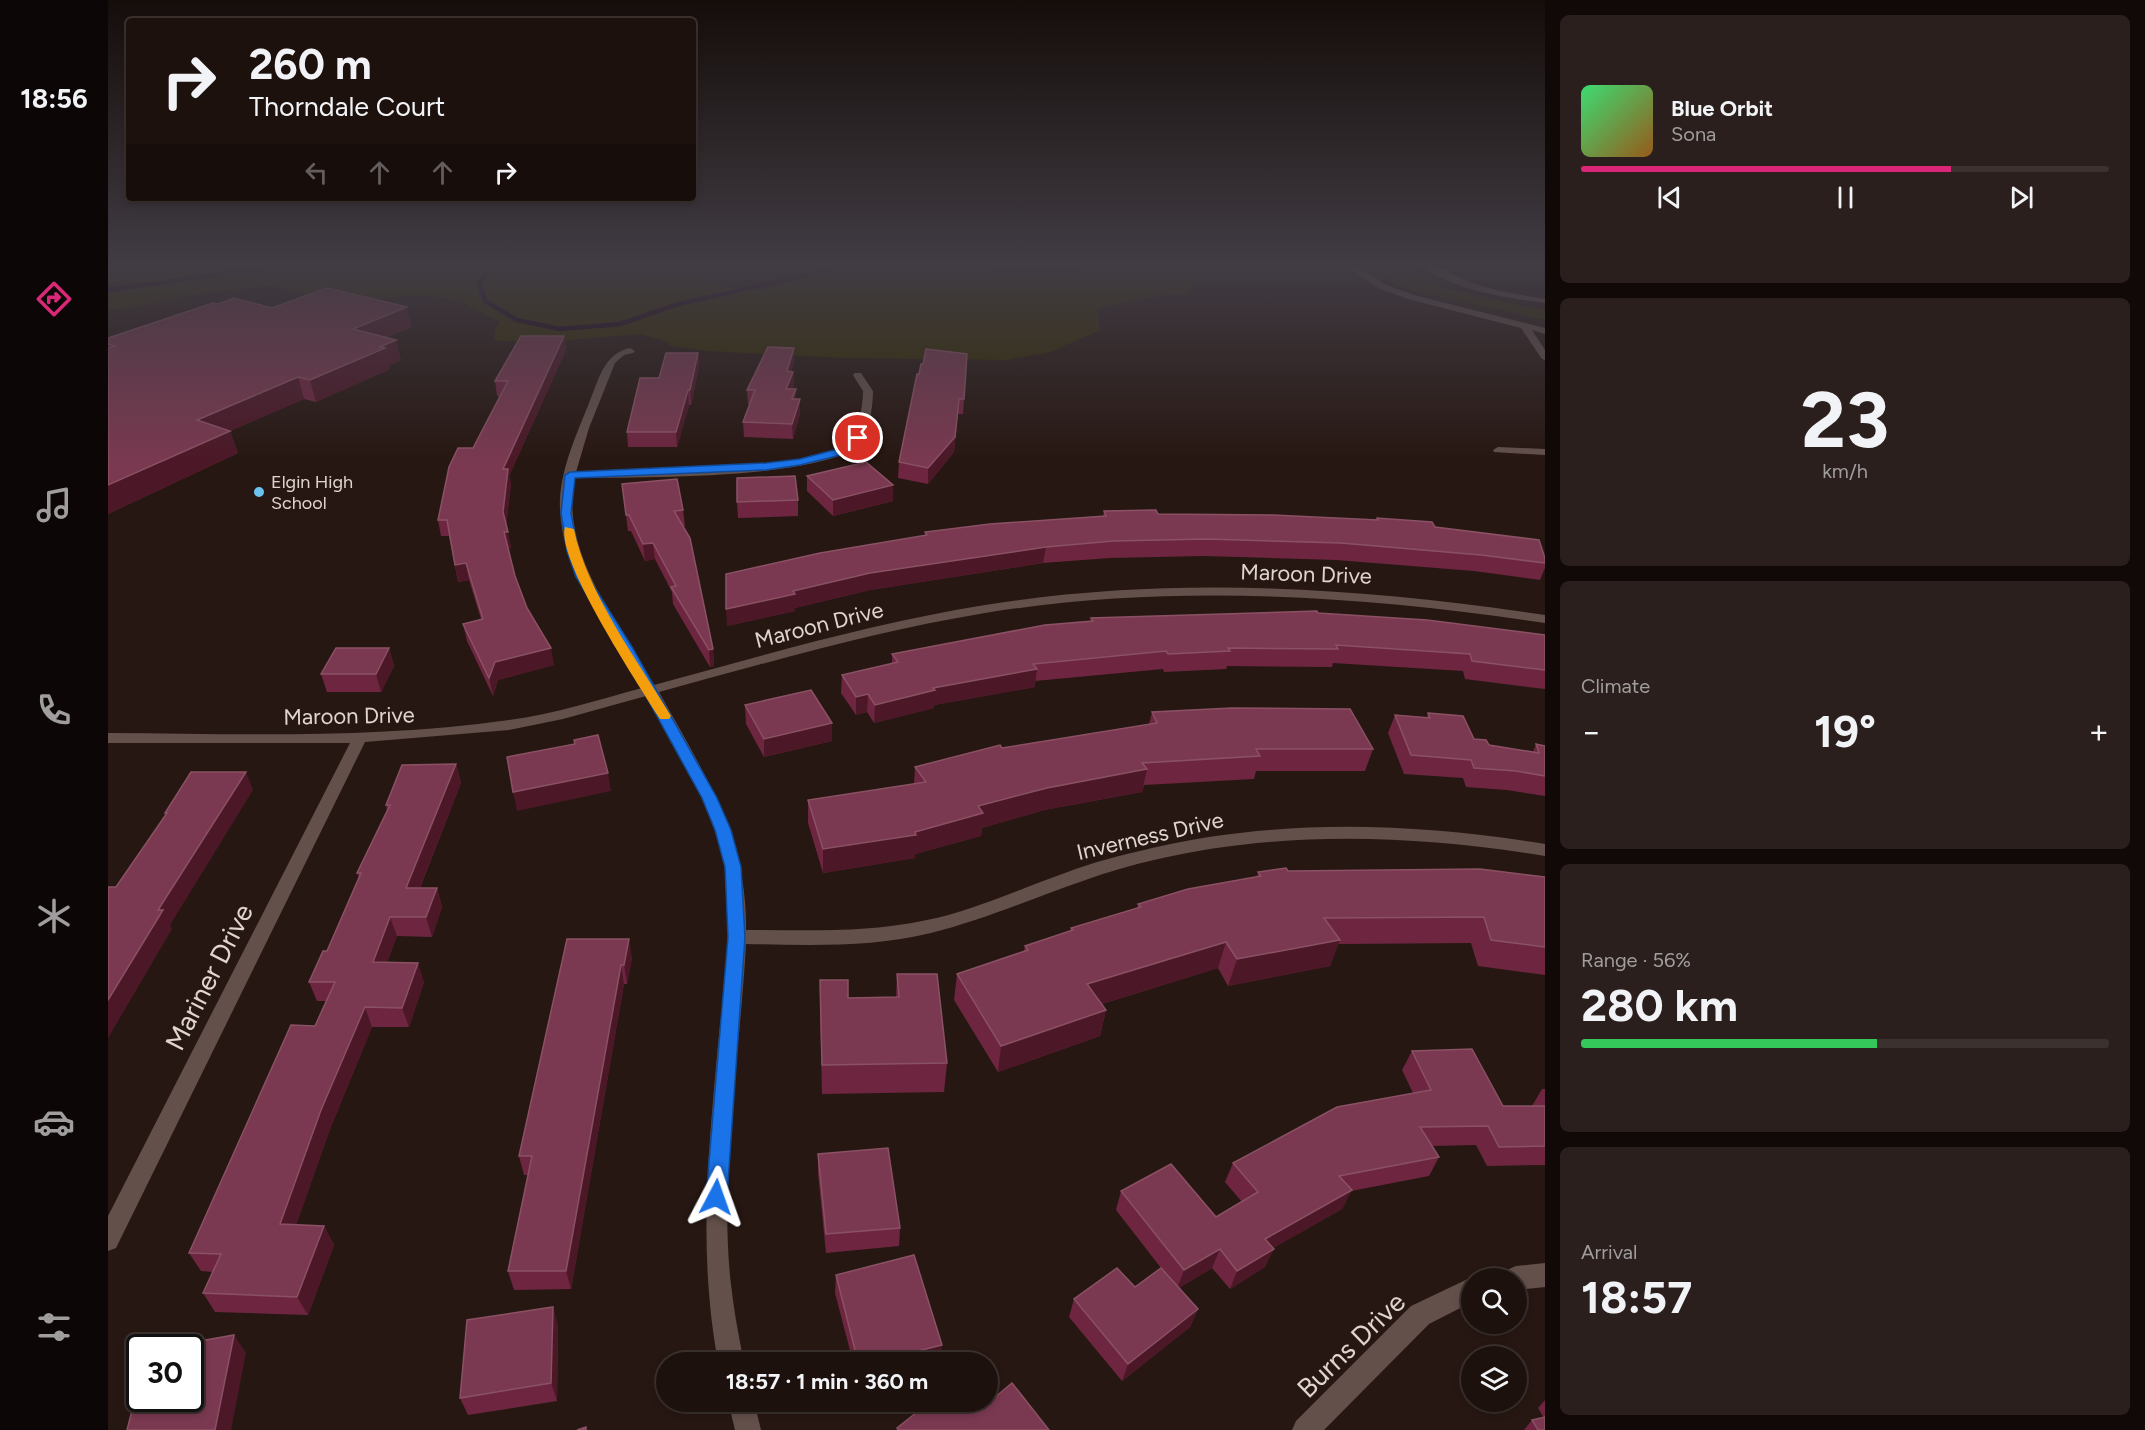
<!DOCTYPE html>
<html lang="en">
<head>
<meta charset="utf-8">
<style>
	body { margin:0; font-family:Figtree,sans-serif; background:#2a1f1c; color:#f1f3f6; height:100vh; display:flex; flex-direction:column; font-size:22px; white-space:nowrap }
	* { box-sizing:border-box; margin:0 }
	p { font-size:20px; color:#a09d9e }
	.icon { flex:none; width:33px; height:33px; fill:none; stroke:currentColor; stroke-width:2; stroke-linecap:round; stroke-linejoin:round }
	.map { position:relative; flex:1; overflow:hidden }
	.sheet { display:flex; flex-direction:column; gap:15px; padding:15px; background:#100908; width:600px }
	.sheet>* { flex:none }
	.banner { position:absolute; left:18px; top:18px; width:570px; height:183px; border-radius:6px; box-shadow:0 3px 9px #0003,0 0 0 2px #3b312e; background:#1d110e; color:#f1f3f6; overflow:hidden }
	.fabs { position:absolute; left:1353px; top:1268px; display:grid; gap:12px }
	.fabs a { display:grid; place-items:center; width:66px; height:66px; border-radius:50%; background:#1d110e; box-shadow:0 3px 9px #0003,0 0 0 2px #3b312e; font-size:30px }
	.speed { position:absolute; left:18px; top:1334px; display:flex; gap:12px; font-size:30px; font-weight:700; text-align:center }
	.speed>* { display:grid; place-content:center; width:78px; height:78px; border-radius:50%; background:#1d110e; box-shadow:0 3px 9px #0003,0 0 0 2px #3b312e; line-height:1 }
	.speed .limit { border:3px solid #111; border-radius:9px; background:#fff; color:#111 }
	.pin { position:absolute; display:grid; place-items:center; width:51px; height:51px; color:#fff; margin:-26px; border:3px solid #fff; border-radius:50%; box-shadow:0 2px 6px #0007 }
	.me { position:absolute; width:66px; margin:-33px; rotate:4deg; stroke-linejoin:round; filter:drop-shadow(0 0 4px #0008) }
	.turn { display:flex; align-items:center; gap:21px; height:126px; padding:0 24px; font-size:27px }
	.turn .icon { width:78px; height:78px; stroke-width:2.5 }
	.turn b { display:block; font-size:42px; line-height:51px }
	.lanes { display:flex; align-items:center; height:57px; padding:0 24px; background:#0003; justify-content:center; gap:30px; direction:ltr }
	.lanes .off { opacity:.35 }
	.big { font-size:45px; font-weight:700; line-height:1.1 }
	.sheet .tile { flex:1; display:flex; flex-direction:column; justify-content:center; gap:9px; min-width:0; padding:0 21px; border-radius:9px; background:#2a1f1c }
	.sheet .dial { align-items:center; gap:0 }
	.dial b { font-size:78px; line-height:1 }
	.song { display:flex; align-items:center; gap:18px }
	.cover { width:72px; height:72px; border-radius:9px; background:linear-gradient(135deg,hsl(140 70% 55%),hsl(30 70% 35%)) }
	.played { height:6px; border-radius:3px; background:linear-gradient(90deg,#db2777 70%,#3b312e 70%) }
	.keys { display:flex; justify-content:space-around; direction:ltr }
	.heat { display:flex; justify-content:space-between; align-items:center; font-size:33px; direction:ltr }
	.charge { height:9px; border-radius:4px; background:linear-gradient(90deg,#34c759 56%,#3b312e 0) }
	.trip { position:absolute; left:548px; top:1352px; width:342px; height:60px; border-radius:30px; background:#1d110e; box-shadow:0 3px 9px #0003,0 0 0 2px #3b312e; font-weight:700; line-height:60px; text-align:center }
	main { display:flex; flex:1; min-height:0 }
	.tabs { display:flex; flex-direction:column; width:108px; justify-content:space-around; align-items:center; background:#0c0706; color:#a09d9e }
	.tabs .icon { width:42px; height:42px }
	.tabs .selected { color:#db2777 }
	.tabs b { font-size:27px; color:#f1f3f6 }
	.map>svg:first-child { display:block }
</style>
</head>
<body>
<main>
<nav class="tabs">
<b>18:56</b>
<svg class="icon selected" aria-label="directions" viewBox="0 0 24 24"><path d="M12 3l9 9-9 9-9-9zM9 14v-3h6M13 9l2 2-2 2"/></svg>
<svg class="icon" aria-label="music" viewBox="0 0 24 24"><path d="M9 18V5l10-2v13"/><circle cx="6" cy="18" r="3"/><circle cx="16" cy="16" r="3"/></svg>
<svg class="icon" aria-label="phone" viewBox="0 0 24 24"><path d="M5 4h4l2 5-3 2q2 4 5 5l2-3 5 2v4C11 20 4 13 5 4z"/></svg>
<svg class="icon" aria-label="climate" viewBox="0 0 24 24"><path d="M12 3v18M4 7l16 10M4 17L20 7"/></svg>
<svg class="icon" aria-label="car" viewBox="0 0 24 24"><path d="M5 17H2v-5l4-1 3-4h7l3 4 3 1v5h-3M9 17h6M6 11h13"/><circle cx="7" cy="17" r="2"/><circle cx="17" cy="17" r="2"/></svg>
<svg class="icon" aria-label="filters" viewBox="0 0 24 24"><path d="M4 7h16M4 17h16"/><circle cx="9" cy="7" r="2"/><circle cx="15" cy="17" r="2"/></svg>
</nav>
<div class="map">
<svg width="1437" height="1430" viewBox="0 0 1437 1430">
	<rect width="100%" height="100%" fill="#271712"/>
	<g fill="#312a00">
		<path d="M 0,262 L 479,262 C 498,263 514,269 533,272 C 548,275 563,271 578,275 C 590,277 602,282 614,285 C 653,298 689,282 722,262 L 1100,262 L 1088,267 L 1081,294 L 1058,294 L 990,308 L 992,330 L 942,352 L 899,360 L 737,358 L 600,351 L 563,346 L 555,340 L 531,334 L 453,341 L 394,341 L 386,340 L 387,328 L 392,322 L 350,301 L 325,296 L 294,296 L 263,300 L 199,294 L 160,286 L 79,295 L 54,302 L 0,311 L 0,294 L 12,291 L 29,279 L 0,282 Z"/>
		<polygon points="1255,262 1280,262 1296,273 1330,286 1437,311 1437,320 1306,291 1286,283"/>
	</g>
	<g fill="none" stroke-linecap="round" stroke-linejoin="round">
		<g stroke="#1a0119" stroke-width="4.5">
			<polyline points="380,262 385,265 371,283 377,301 409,320 452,329 512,324 567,305 721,270 735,262"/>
			<path d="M 845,262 C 897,273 947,280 998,262"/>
			<polyline points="0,290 200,262"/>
		</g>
		<g fill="#63504b" fill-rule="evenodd">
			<path d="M 1308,262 C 1326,261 1347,277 1364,283 C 1388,291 1412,295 1437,299 L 1437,303 C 1395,297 1342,290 1308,262 Z"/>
			<polygon points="1246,265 1276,284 1306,295 1437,328 1437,334 1424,330 1437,350 1437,360 1434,359 1413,328 1300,299 1270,288 1243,269 1242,267"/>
			<path d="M 522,348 L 527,351 L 525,353 L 516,355 L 507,363 L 481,428 L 468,472 C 515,470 717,472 743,440 C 751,429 755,404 755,391 L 745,375 L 747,373 L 753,373 L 765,391 C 765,406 761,438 748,447 C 701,480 528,477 466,478 C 453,557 510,620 546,685 C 656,655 765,623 877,605 C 1064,575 1251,587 1437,615 L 1437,623 C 1251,595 1063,583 877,613 C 767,631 658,663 551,692 C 594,770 640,838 638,930 C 699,930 760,933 819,920 C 867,910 911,889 957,873 C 985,862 1015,855 1044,848 C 1175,818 1306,823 1437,844 L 1437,856 C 1306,835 1176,830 1046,860 C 969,877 899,914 823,933 C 762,948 700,945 638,944 C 632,1054 612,1166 622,1276 C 625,1305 630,1334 636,1362 L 610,1362 C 590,1252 600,1155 610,1045 C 616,982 629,914 613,851 C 599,796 565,745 538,696 L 455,719 L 401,730 L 257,742 L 8,1248 L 0,1251 L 0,1216 L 242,743 L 0,743 L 0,733 C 133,734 268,739 401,720 C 446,714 490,700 534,688 C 502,629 449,569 452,498 C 454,466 469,433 481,403 C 491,380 495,354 522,348 Z"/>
			<polygon points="1390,447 1437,449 1437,455 1386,452 1385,450"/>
			<polygon points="1437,1263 1437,1287 1408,1290 1408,1278 1396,1278 1399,1270 1408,1266"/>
			<polygon points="1364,1277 1367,1278 1364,1278 1364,1302 1321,1324 1216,1430 1184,1430 1188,1421 1303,1306"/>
			<polygon points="620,1401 646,1401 653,1430 627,1430"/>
		</g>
	</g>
	<g fill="#6e2640">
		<polygon points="110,304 164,308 304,327 278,337 293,360 281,365 282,369 208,402 196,399 122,431 130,453 0,514 0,338"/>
		<polygon points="456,336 458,350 401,476 403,484 398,525 403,548 400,549 407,576 419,608 446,665 390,680 385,696 359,641 355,624 373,619 361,580 350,582 341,536 333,536 330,520 365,448 392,396 389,396 387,381"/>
		<polygon points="686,348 686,362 683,372 685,372 686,386 684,389 688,389 688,399 692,399 692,414 685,439 636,437 635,422 642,404 640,404 639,390"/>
		<polygon points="590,353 591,367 583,405 581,405 569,447 520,447 519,432 551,378"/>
		<polygon points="859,354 855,414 850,414 846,452 820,484 790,478 791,462 815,364"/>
		<polygon points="699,476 785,501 725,516 699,491"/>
		<polygon points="514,484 575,510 577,526 575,526 605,649 606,666 602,667 565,604 564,592 547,559 537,561 523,531 520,531"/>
		<polygon points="690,500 690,516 630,518 629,502"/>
		<polygon points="996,511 1050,514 1268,520 1269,518 1327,527 1437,558 1437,568 1432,580 1366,571 1228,560 1096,556 1002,558 935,563 762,590 687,608 687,611 619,626 817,536 817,532 995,516"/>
		<polygon points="1210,613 1437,635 1437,689 1357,679 1355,671 1225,663 1224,667 1119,666 1118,669 1056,672 1055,669 927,681 927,687 826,705 826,708 766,723 759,712 748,715 733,693 734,675 784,664 784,654 982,622 983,618"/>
		<polygon points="281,648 286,666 273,692 219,692 213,674"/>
		<polygon points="637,705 724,741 656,757 638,724"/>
		<polygon points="1044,712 1265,749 1257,771 1148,771 1146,779 1036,785 1034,792 936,810 874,828 873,836 807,854 807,858 715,873 700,823 700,800 806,784 807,767 894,748 1041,724"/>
		<polygon points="1320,713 1366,739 1381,745 1425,752 1428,744 1437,746 1437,796 1399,790 1358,787 1355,778 1296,774 1280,733 1287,715 1319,717"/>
		<polygon points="348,764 353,783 312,888 329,888 334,907 324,937 289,936 279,962 316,982 301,1027 264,1027 222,1129 188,1225 216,1226 226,1245 200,1315 107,1312 95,1293 105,1272 93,1271 81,1253 207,1026 218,1001 209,1001 201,982 219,951 251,878 249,873 279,811 278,805"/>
		<polygon points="1180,871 1437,877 1437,975 1370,966 1363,943 1230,944 1222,966 1120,986 1110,968 994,1004 998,1010 992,1036 890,1072 846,1000 849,974 916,951 917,946 962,931 963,928 1029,908 1030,904 1149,877 1150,872"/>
		<polygon points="459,939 524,958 519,984 516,984 463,1289 406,1290 400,1271 420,1175 416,1175 411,1156"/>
		<polygon points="789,974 839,1063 836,1092 714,1094 712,1009 740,998 788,998"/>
		<polygon points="1304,1051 1395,1106 1424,1106 1434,1089 1437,1089 1437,1165 1379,1166 1368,1145 1324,1146 1331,1157 1321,1176 1243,1191 1234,1209 1165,1248 1157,1267 1122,1289 1104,1268 1071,1288 1090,1309 1082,1327 1014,1381 961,1317 966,1299 1027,1287 1053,1268 1008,1210 1013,1191 1108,1217 1134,1202 1117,1182 1125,1163 1305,1093 1294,1070"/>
		<polygon points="710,1154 792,1228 791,1246 718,1253 710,1173"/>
		<polygon points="728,1275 832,1362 745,1362 727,1293"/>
		<polygon points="450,1325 449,1401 360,1415 352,1398"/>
		<polygon points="1437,1400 1437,1430 1416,1430 1424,1420 1436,1418 1430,1408"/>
	</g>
	<g fill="#4c1827">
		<polygon points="299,307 304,327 250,349 245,329"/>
		<polygon points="456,336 458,350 401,476 403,484 398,528 395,512 395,469"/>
		<polygon points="288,340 293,360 281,365 282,369 208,402 202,380 272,347"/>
		<polygon points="686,348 686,362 679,386 679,371"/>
		<polygon points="590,353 591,367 583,405 582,390"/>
		<polygon points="685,372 686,386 678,403 678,389"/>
		<polygon points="190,377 196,399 122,431 130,453 0,514 0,485 89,420"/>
		<polygon points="688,389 688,404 684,399"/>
		<polygon points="580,390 581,405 569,447 568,432"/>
		<polygon points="692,399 692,414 685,439 684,424"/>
		<polygon points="851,399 846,452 820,484 820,468"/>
		<polygon points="785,485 785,501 725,516 725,500"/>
		<polygon points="396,532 400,532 403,548 399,549"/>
		<polygon points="545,543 547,559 537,561 535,544"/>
		<polygon points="938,547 935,563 762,590 687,608 687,611 619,626 618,609 685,591 762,573"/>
		<polygon points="358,563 361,580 350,582 347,565"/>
		<polygon points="281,648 286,666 273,692 268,674"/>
		<polygon points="443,648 446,665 390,680 385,696 381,678 387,662"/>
		<polygon points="605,649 606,666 602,667 601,650"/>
		<polygon points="929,669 927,687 826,705 826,708 766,723 767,705 825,688"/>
		<polygon points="760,694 759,712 748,715 748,697"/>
		<polygon points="724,723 724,741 656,757 656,739"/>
		<polygon points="348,764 353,783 304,907 298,888"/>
		<polygon points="1039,769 1034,792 936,810 874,828 873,836 807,854 807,858 715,873 715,849 807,832 870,806 939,788"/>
		<polygon points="138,772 145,790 62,925 64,929 0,1038 0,1000 50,910"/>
		<polygon points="500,773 503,791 409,811 405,792"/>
		<polygon points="329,888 334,907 324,937 318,917"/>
		<polygon points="282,917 289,936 272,981 265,962"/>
		<polygon points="521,939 524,958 519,984 516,965"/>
		<polygon points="1232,940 1222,966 1120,986 1129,959"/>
		<polygon points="1118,942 1110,968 974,1010 979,984"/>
		<polygon points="310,963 316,982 301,1027 294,1008"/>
		<polygon points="513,965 516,984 463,1289 458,1271"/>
		<polygon points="257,1007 264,1027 222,1129 182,1243 172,1224 213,1110"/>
		<polygon points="998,1010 992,1036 890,1072 893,1046"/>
		<polygon points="1244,1190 1234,1209 1149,1257 1157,1239"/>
		<polygon points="216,1226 226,1245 200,1315 189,1297"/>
		<polygon points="1112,1249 1104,1268 1069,1289 1076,1270"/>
		<polygon points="1166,1249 1157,1267 1122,1289 1129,1271"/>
		<polygon points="445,1307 450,1325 449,1401 443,1383"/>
		<polygon points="1090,1309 1082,1327 1014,1381 1020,1364"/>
		<polygon points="126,1335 138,1353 123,1430 107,1430"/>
		<polygon points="834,1345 832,1362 766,1362"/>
	</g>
	<g fill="#7a3950" stroke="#8a5164" stroke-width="1.5">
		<polygon points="219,288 299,307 245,329 288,340 272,347 277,348 202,380 190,377 89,420 122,431 0,485 0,348 7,346 0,344 0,338 105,303 110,304 126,298 164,308"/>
		<polygon points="413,336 456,336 395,469 400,469 395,512 400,532 396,532 407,576 419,608 443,648 387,662 381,678 355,624 375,619 358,563 347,565 339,520 330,520 341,467 350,448 365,448 400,381 387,381"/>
		<polygon points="660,347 686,348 679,371 685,372 678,389 688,389 684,399 692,399 684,424 635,422 647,390 639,390"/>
		<polygon points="818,349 859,354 856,399 851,399 847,437 820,468 791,462 809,374 811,374 813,364 815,364"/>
		<polygon points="558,353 590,353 582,390 580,390 568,432 519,432 532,378 551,378"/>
		<polygon points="758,462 785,485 725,500 699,476"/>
		<polygon points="687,476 690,500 629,502 629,478"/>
		<polygon points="569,479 575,510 566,511 582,538 605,649 601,650 563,587 568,586 545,543 535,544 521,515 518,515 514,484"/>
		<polygon points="1048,510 1050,514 1165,515 1270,520 1269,518 1324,522 1327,527 1431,540 1437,558 1437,563 1373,555 1233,543 1099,539 1005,541 938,547 762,573 685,591 687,594 618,609 618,574 712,553 819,535 817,532 882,524 998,516 996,511"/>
		<polygon points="1209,611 1210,613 1319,620 1437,635 1437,670 1364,661 1362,654 1228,645 1230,649 1120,648 1122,651 1060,654 1058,651 925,664 929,669 825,688 827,690 767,705 760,694 748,697 734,675 790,662 784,654 937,625 985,621 983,618"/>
		<polygon points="228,648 281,648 268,674 213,674"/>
		<polygon points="703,690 724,723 656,739 637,705"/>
		<polygon points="1124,708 1242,709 1265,749 1148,749 1152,756 1034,763 1039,769 939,788 870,806 875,813 807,832 808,835 715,849 700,800 818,782 807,767 892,745 894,748 1049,723 1044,712"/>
		<polygon points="1320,713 1355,716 1366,739 1378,740 1381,745 1431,753 1428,744 1437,746 1437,776 1408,771 1366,768 1363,760 1303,755 1287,715 1322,718"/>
		<polygon points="490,735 500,773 405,792 399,757 467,744 466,740"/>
		<polygon points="348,764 298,888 329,888 318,917 282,917 265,962 310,963 294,1008 257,1007 213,1110 172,1224 216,1226 189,1297 95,1293 113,1254 81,1253 183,1025 207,1026 227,982 201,982 215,951 219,951 253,873 249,873 282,805 278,805 294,765"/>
		<polygon points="83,772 138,772 50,910 55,910 0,1000 0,887 8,887 59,813 57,813"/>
		<polygon points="1178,868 1180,871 1372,869 1437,877 1437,947 1383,940 1376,917 1216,918 1232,940 1129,959 1118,942 979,984 998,1010 893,1046 849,974 920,950 917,946 965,930 963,928 1033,907 1030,904 1080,889 1153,876 1150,872"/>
		<polygon points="459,939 521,939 516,965 513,965 458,1271 400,1271 424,1156 411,1156"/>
		<polygon points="789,974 829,974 839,1063 714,1065 712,980 740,980 740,998 791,997"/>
		<polygon points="1364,1049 1395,1106 1437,1106 1437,1146 1391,1147 1380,1126 1312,1127 1331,1157 1231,1176 1244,1190 1157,1239 1166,1249 1129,1271 1112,1249 1076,1270 1013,1191 1063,1164 1108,1217 1150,1192 1125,1163 1229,1107 1323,1090 1304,1051"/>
		<polygon points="780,1148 792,1228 718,1234 710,1154"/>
		<polygon points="806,1255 834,1345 766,1362 750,1362 728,1275"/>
		<polygon points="1009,1268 1027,1287 1053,1268 1090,1309 1020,1364 966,1299"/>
		<polygon points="445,1307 443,1383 352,1398 359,1320"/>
		<polygon points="126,1335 107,1430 19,1430 32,1379 32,1398 82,1398 82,1347 58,1347"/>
		<polygon points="904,1383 941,1430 790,1430 789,1428 823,1401 861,1401 869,1412"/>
		<polygon points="1437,1417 1437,1430 1430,1430 1424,1420"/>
		<polygon points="478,1427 478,1430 469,1430"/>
	</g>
	<linearGradient id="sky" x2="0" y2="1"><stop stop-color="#150d0a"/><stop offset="0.57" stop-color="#413c44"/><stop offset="1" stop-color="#413c44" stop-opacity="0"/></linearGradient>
	<rect width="1437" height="462" fill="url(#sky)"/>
	<polygon fill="#1a73e8" stroke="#114b97" stroke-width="1.5" points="750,435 755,438 754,440 737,454 692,465 658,470 467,478 463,513 470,551 480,577 524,647 609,798 623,830 633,867 637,937 619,1197 616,1204 608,1207 601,1204 598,1197 620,937 617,867 607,830 594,798 511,647 468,577 459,551 453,513 457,475 462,472 658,463 692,459 730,449"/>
	<path fill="#f59e0b" d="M 457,527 L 466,529 C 478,591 530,661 563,716 L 561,719 L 552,719 L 550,716 C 530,684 447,558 457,527 Z"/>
	<circle fill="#6bc3f2" stroke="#271712" stroke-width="2" cx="151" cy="492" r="6"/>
	<g text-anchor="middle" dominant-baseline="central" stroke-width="6" stroke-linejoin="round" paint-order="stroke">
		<g font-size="18" fill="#e0d4d1" stroke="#271712" text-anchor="start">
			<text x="163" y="482">Elgin High<tspan x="163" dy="21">School</tspan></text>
		</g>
		<g font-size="22" fill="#e0d4d1" stroke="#271712">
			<text transform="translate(1198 574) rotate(2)">Maroon Drive</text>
			<text transform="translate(711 625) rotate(-14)">Maroon Drive</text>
			<text transform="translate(241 716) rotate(-1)">Maroon Drive</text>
			<text transform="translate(1042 836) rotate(-13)">Inverness Drive</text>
		</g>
		<g font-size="27" fill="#e0d4d1" stroke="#271712">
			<text transform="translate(101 977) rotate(-63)">Mariner Drive</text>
			<text transform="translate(1243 1345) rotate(-44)">Burns Drive</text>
		</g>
	</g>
</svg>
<div class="fabs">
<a><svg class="icon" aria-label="search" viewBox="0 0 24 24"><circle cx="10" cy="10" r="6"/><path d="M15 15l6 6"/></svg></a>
<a><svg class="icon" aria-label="layers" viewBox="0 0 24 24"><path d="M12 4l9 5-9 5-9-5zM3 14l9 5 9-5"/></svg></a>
</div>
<div class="speed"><div class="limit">30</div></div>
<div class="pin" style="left:750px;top:438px;background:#d93025"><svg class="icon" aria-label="arrive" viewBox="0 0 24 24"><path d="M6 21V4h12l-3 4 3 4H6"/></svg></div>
<svg class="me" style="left:608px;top:1197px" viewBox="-20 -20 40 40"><path d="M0-17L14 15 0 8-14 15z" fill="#1a73e8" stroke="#fff" stroke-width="4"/></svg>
<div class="trip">18:57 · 1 min · 360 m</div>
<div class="banner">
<div class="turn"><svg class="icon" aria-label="right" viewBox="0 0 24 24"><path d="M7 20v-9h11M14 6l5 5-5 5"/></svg><div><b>260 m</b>Thorndale Court</div></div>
<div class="lanes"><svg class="icon off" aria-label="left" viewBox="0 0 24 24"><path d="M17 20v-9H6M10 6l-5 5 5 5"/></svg><svg class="icon off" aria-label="ahead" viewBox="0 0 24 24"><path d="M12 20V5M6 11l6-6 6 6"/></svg><svg class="icon off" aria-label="ahead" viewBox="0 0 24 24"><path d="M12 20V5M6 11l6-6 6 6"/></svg><svg class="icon" aria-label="right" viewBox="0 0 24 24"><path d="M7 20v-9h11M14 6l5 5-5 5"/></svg></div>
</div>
</div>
<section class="sheet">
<div class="tile">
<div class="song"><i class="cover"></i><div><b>Blue Orbit</b><p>Sona</p></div></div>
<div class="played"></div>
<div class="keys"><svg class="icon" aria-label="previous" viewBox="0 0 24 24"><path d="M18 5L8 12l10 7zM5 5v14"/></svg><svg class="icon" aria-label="pause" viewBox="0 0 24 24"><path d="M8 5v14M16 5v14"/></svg><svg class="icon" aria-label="next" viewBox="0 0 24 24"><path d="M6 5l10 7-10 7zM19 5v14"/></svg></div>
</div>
<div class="tile dial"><b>23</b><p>km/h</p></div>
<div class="tile"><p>Climate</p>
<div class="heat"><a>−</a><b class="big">19°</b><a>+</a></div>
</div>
<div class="tile"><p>Range · 56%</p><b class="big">280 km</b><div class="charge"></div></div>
<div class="tile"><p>Arrival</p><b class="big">18:57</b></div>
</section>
</main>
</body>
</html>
